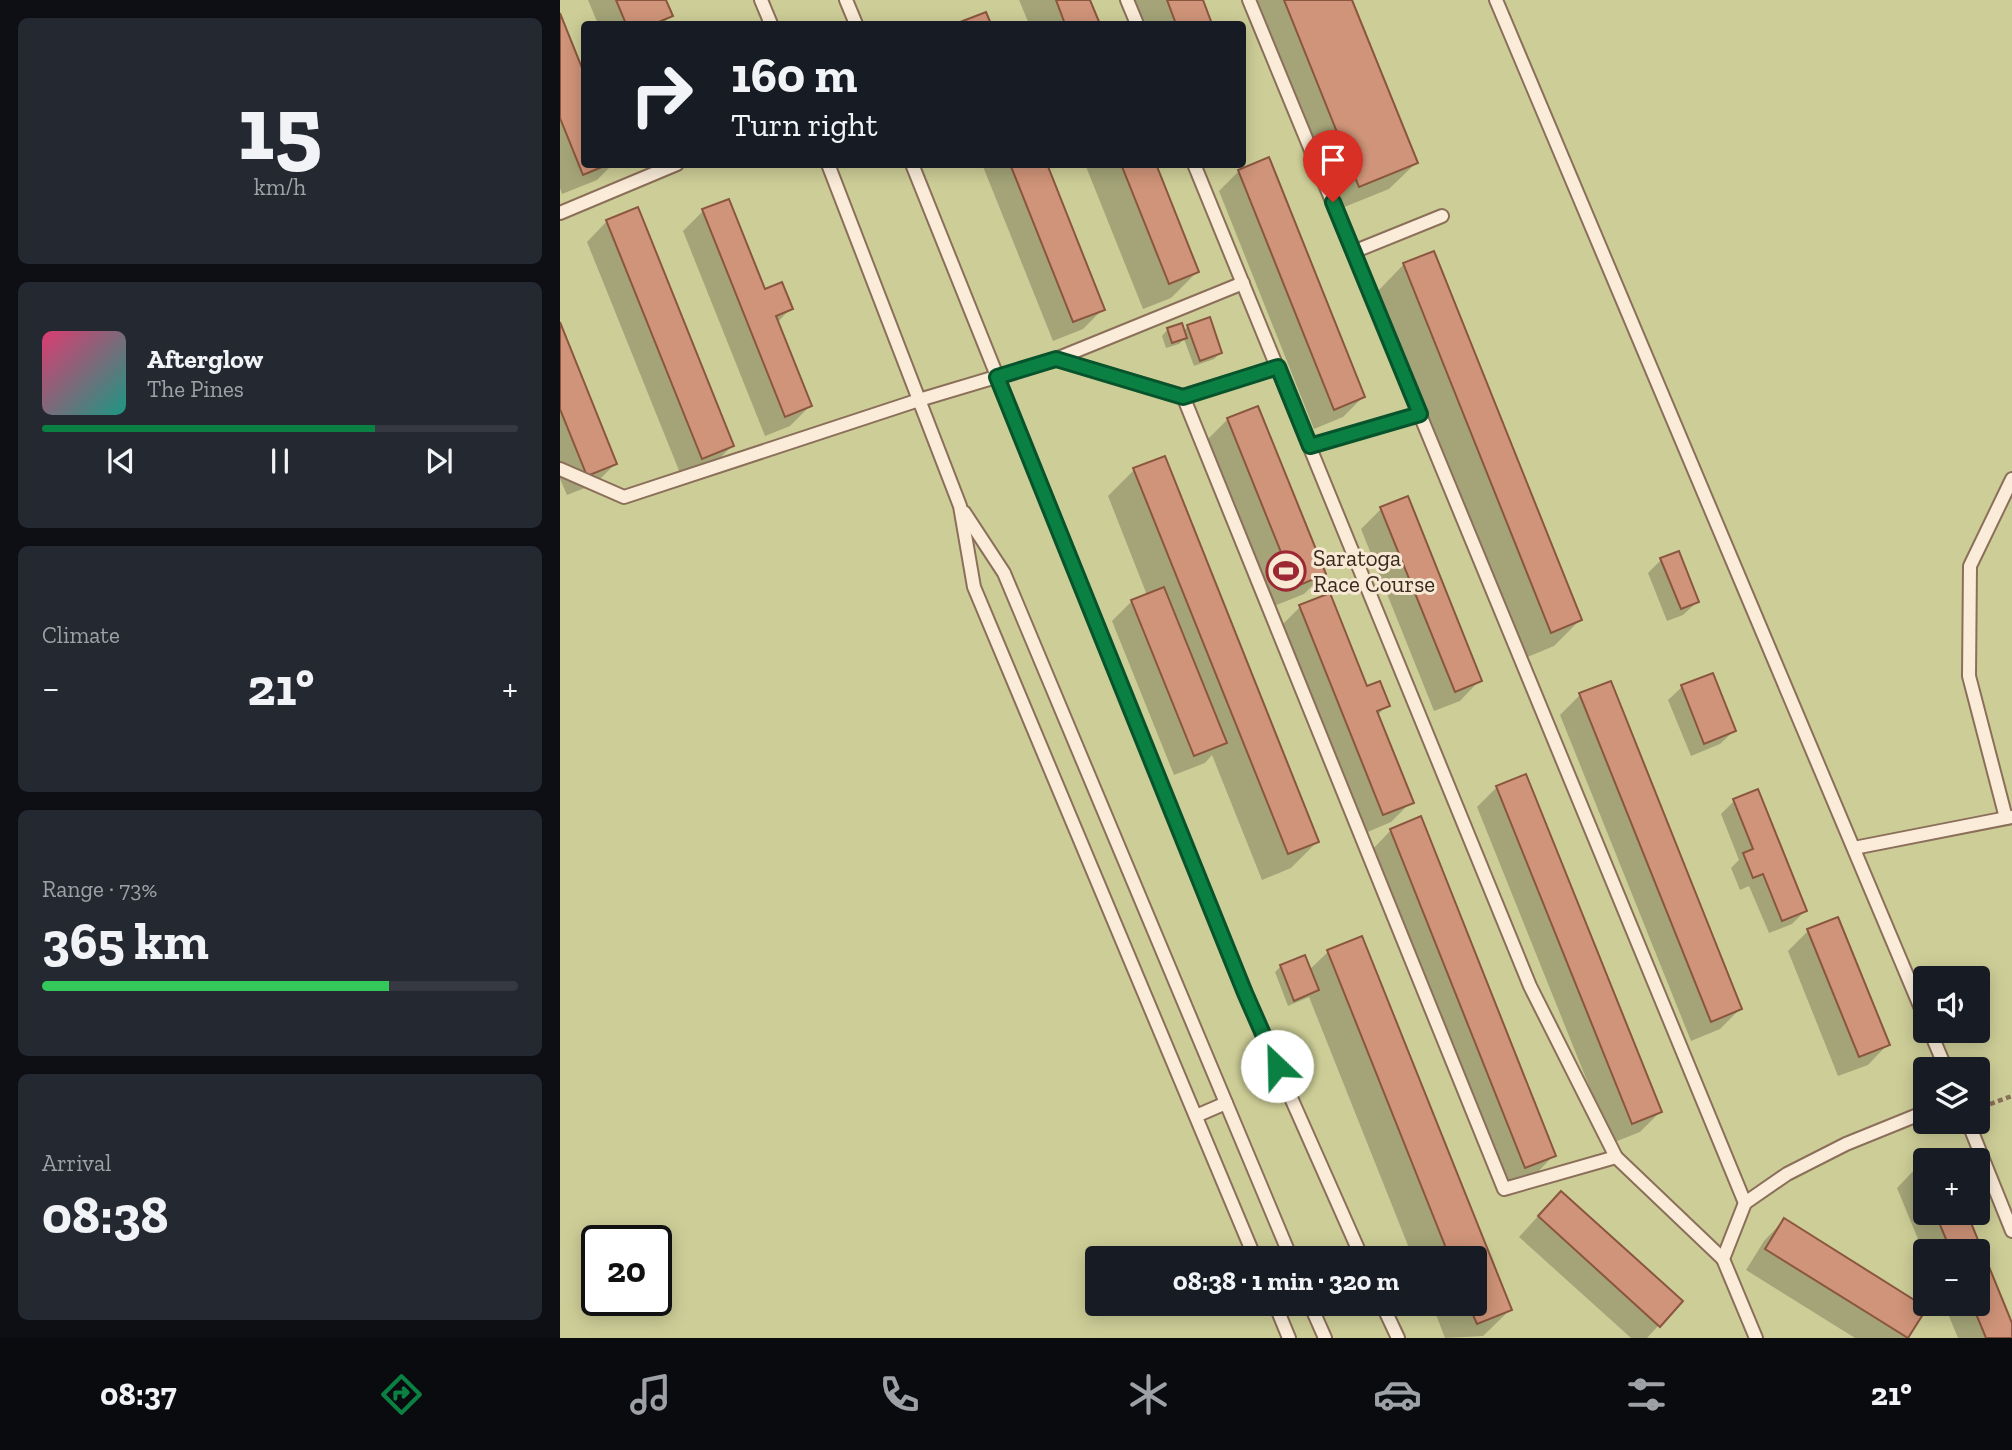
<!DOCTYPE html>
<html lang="en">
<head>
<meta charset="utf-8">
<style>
	body { margin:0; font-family:"Zilla Slab",serif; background:#242831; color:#f1f3f6; height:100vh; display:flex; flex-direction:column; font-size:26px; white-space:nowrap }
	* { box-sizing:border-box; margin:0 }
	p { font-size:23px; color:#9ea1a6 }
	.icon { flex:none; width:38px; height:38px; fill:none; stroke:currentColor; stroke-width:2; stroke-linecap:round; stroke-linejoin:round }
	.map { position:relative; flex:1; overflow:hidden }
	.panel { display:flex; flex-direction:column; gap:18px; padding:18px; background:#0d0f14; width:560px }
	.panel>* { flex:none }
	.guide { position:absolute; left:21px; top:21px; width:665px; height:147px; border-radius:7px; box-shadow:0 4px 18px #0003; background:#171b24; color:#f1f3f6; overflow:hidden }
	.tools { position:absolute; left:1353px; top:966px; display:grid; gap:14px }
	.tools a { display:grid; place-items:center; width:77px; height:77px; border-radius:7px; background:#171b24; box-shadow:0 4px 18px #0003; font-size:35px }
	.speed { position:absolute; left:21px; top:1225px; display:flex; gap:14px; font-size:35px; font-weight:700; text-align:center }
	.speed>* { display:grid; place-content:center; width:91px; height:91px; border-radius:50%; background:#171b24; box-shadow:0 4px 18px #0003; line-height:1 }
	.speed .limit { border:4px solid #111; border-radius:10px; background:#fff; color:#111 }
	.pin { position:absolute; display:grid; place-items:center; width:60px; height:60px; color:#fff; margin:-72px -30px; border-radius:50% 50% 50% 0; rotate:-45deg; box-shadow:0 0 7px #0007 }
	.pin .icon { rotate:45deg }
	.me { position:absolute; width:77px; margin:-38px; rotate:336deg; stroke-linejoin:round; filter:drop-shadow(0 0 5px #0008) }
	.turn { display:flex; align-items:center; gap:24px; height:147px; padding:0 35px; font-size:32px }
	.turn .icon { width:91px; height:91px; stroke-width:2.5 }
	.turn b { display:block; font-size:49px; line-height:60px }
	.big { font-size:52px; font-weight:700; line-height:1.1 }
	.panel .tile { flex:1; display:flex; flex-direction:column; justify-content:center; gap:10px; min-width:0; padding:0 24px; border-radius:10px; background:#242831 }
	.panel .dial { align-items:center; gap:0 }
	.dial b { font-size:91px; line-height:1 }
	.song { display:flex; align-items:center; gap:21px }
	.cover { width:84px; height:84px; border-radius:10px; background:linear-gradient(135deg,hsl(340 70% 55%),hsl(170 70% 35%)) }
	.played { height:7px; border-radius:4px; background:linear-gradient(90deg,#0b8043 70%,#363941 70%) }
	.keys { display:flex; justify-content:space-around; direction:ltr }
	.heat { display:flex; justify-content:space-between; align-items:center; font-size:38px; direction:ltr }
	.charge { height:10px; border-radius:5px; background:linear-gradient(90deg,#34c759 73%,#363941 0) }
	.trip { position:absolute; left:525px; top:1246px; width:402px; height:70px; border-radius:7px; background:#171b24; box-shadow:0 4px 18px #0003; font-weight:700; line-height:70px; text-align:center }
	.dock { display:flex; height:112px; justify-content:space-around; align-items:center; background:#090b0e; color:#9ea1a6 }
	.dock .icon { width:49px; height:49px }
	.dock .selected { color:#0b8043 }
	.dock b { font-size:32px; color:#f1f3f6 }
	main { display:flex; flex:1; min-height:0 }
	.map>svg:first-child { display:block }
</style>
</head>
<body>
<main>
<section class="panel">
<div class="tile dial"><b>15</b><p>km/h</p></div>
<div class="tile">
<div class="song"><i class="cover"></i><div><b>Afterglow</b><p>The Pines</p></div></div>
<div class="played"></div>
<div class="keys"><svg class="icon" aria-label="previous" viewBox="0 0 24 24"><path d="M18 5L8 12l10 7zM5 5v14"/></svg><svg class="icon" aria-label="pause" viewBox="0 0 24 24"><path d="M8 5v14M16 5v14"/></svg><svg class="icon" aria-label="next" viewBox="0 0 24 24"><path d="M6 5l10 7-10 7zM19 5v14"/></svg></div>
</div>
<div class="tile"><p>Climate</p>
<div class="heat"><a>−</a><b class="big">21°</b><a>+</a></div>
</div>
<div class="tile"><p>Range · 73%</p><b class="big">365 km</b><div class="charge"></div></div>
<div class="tile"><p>Arrival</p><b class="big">08:38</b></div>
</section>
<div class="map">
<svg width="1452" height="1338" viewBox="0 0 1452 1338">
	<rect width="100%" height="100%" fill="#f0dec4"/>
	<path fill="#cdce97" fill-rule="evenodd" d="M 0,0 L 1452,0 L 1452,1338 L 0,1338 ZM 24,24 L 682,24 L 682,164 L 24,164 ZM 1365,978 L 1418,978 L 1418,1031 L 1365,1031 ZM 1365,1069 L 1418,1069 L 1418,1122 L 1365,1122 ZM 1365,1160 L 1418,1160 L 1418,1213 L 1365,1213 ZM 37,1241 L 96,1241 L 96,1300 L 37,1300 ZM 1365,1251 L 1418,1251 L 1418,1304 L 1365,1304 ZM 537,1258 L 915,1258 L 915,1304 L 537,1304 Z"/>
	<g fill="#0003">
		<polygon points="28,0 104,0 111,16 102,24 38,24"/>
		<polygon points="459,0 528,0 538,24 469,24"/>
		<polygon points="570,0 641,0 651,24 580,24"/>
		<polygon points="687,0 790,0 856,163 829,189 772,212"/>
		<polygon points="0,17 24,78 24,164 53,164 37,180 2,194 0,188"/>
		<polygon points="422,164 485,164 543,309 523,329 493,341"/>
		<polygon points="525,164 594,164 637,272 611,298 583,309"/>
		<polygon points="679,171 803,397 783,417 754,429 659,191"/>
		<polygon points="143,211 204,292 231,308 217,323 250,406 230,426 205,436 123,231"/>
		<polygon points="47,221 172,446 152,466 122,478 27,242"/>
		<polygon points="844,264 1020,620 994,646 965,658 818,291"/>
		<polygon points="628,326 660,353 654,359 634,366 624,339 619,344 606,348 602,336 608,329 623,332"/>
		<polygon points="0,327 55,464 35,484 7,495 0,479"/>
		<polygon points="668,419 764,574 744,594 714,606 648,439"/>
		<polygon points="574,470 757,842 731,868 702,880 652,755 645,763 614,775 552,621 572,601 587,595 548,496"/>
		<polygon points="821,509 920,680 900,701 874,711 801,529"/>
		<polygon points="1101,560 1137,602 1123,615 1107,621 1088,573"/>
		<polygon points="740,607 806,688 827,705 817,716 851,802 831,822 803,834 720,627"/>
		<polygon points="1152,675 1174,731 1160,744 1131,756 1108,700 1122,687"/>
		<polygon points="1020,695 1180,1009 1160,1029 1131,1041 1000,715"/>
		<polygon points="937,787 1100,1112 1080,1132 1052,1143 917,807"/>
		<polygon points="1174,801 1245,911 1232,924 1209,933 1189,886 1180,890 1171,868 1179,860 1161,814"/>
		<polygon points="831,830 994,1155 974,1176 945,1187 811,851"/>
		<polygon points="1248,931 1328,1044 1308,1065 1278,1076 1228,951"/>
		<polygon points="768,952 950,1310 923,1336 885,1338 872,1304 915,1304 915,1258 853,1258 749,997 728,1006 715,972 721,966 749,970"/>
		<polygon points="1365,1164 1365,1213 1405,1213 1452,1328 1452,1338 1398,1338 1384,1304 1365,1312 1364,1309 1346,1338 1295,1338 1186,1270 1204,1241 1224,1220 1364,1308 1356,1287 1365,1278 1365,1304 1418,1304 1418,1251 1365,1251 1365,1256 1337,1188 1357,1167"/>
		<polygon points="981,1213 1099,1325 1087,1338 1071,1338 959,1237"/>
	</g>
	<g fill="#cf9479" stroke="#8b563f" stroke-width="2">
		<polygon points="56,0 106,0 113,16 94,24 66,24"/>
		<polygon points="496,0 530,0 540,24 505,24"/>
		<polygon points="607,0 643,0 652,24 616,24"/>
		<polygon points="724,0 792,0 858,163 799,187"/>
		<polygon points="426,12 431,24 395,24"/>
		<polygon points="0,13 24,73 24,164 49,164 23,175 0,118"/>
		<polygon points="709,157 805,397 774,410 678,170"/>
		<polygon points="450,164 487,164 545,310 513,322"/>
		<polygon points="561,164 596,164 639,272 609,284"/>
		<polygon points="169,199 205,289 222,282 233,309 216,316 252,406 225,417 142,209"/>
		<polygon points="78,207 174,446 142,459 46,220"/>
		<polygon points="874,251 1022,620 991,633 843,263"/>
		<polygon points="650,317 662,353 640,361 627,325"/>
		<polygon points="0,322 57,464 27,476 0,409"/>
		<polygon points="622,323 627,338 612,343 607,328"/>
		<polygon points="698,406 766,574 735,587 667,418"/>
		<polygon points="605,456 759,842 728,854 573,468"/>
		<polygon points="848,496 922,681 895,692 820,507"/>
		<polygon points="1119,551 1139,602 1121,609 1100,558"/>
		<polygon points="604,587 667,743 634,756 571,600"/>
		<polygon points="770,593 807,686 820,681 830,706 817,711 854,803 823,815 739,605"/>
		<polygon points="1153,673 1176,731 1144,744 1121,685"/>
		<polygon points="1051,681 1182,1009 1151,1022 1019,693"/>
		<polygon points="966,774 1102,1112 1072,1124 936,786"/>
		<polygon points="1198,789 1247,911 1222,921 1203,874 1193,878 1183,853 1193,849 1173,799"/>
		<polygon points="861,816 996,1156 965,1168 830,829"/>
		<polygon points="1278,917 1330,1045 1299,1057 1247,929"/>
		<polygon points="802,936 952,1310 917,1324 908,1304 915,1304 915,1258 890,1258 767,950"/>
		<polygon points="745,955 759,990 734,1001 720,965"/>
		<polygon points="1365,1162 1365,1187 1356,1166"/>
		<polygon points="1001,1191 1123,1301 1100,1327 978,1216"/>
		<polygon points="1375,1213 1407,1213 1452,1323 1452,1338 1426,1338 1412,1304 1418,1304 1418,1251 1391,1251"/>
		<polygon points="1224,1218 1367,1308 1348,1338 1205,1249"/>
	</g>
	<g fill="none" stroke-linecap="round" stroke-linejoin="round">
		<g stroke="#8b6f5a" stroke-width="16">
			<g id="service">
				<polyline points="201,0 211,24"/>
				<polyline points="286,0 296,24"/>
				<polyline points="567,0 577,24"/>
				<polyline points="689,0 1185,1203"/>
				<polyline points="936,0 1365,1018"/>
				<polyline points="268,164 400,506 414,587 695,1258"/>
				<polyline points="352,164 685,994 802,1258"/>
				<polyline points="634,164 970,986 1056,1157 1163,1259"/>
				<polyline points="0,213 117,164"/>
				<polyline points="793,252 882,216"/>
				<polyline points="496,359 683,283"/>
				<polyline points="623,396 718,367"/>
				<polyline points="750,446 860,414"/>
				<polyline points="0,469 64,497 359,400 496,359 623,396 944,1189 1056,1157"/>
				<polyline points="404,512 444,573 731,1258"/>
				<polyline points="1446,818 1409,676 1410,566 1452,479"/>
				<polyline points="1294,848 1452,817"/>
				<polyline points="1370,1031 1386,1069"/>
				<polyline points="636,1116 666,1103"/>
				<polyline points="1408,1122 1452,1231"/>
				<polyline points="715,1304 729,1338"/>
				<polyline points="750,1304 765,1338"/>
				<polyline points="822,1304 838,1338"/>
				<polyline points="1196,1338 1163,1259 1185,1203 1227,1174 1286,1144 1365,1112"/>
			</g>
		</g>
		<polyline stroke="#8b6f5a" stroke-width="4.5" stroke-dasharray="5 3.5" stroke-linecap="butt" points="1422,1107 1452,1096"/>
		<use href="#service" stroke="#faecd8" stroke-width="12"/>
	</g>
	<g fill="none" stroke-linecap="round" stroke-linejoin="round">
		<g stroke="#07532c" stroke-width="18">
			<polyline id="route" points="717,1066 685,993 437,377 496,359 623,397 718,367 750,446 860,414 773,202"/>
		</g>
		<use href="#route" stroke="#0b8043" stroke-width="12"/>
	</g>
	<defs>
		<g id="stadium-ring" transform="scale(2.0125)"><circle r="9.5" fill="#f7e9d4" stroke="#9c2833" stroke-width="1.5"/><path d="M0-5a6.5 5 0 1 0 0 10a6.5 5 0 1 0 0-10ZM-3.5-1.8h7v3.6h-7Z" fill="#9c2833"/></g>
	</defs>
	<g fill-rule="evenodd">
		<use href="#stadium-ring" x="726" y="571"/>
	</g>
	<g text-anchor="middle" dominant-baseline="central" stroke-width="6" stroke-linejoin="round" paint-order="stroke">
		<g font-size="23" fill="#3a291e" stroke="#f7e9d4" text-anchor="start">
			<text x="753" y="558">Saratoga<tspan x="753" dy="26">Race Course</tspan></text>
		</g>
	</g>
</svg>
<div class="tools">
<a><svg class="icon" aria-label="sound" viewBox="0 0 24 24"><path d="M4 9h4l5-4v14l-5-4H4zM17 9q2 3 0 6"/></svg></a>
<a><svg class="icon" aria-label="layers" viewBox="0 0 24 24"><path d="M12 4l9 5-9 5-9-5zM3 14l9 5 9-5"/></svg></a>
<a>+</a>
<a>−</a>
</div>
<div class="speed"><div class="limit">20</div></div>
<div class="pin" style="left:773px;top:202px;background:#d93025"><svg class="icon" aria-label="arrive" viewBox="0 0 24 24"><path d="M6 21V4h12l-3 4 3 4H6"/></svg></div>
<svg class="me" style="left:717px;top:1066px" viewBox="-20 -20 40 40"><circle r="19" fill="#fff"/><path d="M0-13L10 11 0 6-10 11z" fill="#0b8043"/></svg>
<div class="trip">08:38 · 1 min · 320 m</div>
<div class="guide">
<div class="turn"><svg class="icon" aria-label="right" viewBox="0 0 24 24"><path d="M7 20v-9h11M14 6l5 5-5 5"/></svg><div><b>160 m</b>Turn right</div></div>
</div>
</div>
</main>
<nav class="dock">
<b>08:37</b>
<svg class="icon selected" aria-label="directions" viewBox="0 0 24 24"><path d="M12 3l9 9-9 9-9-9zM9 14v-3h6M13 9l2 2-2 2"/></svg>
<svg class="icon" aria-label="music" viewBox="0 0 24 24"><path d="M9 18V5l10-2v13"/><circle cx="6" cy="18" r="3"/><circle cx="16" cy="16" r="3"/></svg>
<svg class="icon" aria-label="phone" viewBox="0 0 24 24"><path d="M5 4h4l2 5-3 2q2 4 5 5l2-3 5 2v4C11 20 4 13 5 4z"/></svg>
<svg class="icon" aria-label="climate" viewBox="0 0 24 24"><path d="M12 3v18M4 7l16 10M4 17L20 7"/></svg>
<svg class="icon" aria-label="car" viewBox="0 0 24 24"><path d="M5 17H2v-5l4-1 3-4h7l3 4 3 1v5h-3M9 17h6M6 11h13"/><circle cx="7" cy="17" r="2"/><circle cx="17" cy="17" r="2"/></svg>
<svg class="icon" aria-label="filters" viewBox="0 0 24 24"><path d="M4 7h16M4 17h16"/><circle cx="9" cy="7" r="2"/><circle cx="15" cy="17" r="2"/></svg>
<b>21°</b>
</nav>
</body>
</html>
